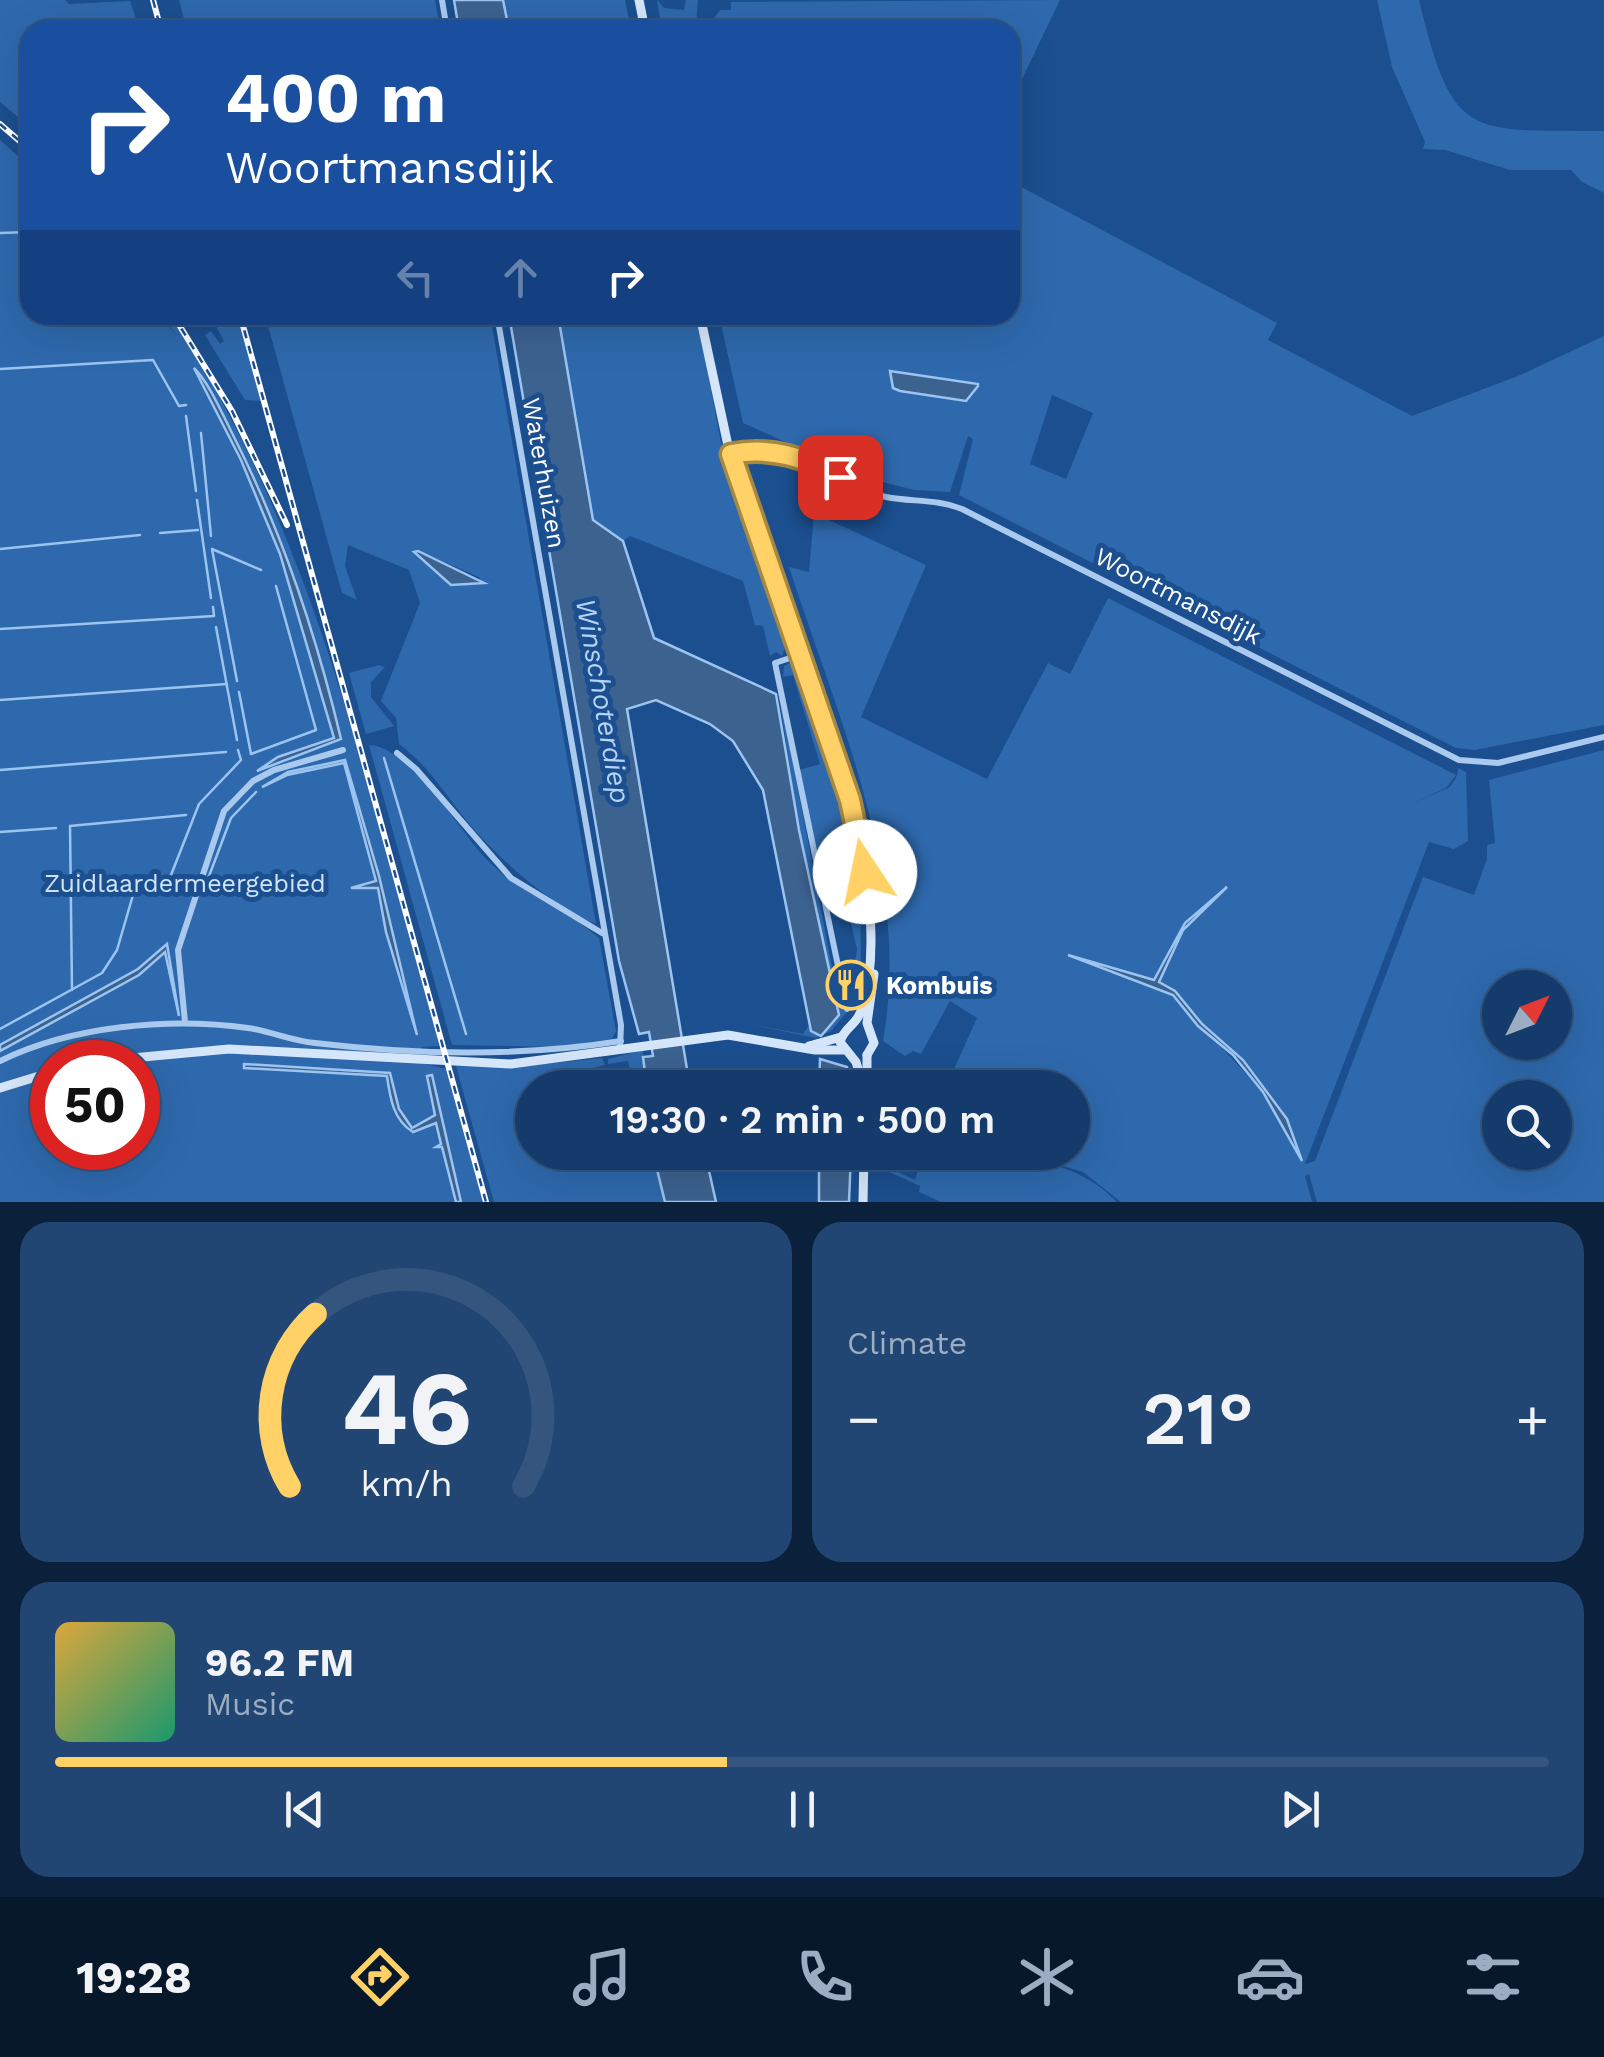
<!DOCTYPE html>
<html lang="en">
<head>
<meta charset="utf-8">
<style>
	body { margin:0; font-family:"Work Sans",sans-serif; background:#214673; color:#f1f3f6; height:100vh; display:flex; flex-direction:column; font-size:38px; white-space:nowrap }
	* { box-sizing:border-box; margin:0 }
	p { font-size:32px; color:#9dadc1 }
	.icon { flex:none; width:55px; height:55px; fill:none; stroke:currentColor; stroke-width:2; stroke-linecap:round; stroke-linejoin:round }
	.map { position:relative; height:1202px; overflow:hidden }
	.drawer { display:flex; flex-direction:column; gap:20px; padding:20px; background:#0b203b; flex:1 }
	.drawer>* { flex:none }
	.hud { position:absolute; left:20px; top:20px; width:1000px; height:305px; border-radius:30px; box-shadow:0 10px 40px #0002,0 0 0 2px #33557e; background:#1a4fa0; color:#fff; overflow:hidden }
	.needle { width:65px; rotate:48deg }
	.buttons { position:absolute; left:1482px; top:970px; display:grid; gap:20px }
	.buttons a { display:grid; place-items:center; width:90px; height:90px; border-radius:50%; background:#143b6b; box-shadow:0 10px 40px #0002,0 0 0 2px #33557e; font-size:50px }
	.speed { position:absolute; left:30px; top:1040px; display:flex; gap:20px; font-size:50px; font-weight:700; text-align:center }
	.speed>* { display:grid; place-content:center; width:130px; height:130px; border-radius:50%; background:#143b6b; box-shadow:0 10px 40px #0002,0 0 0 2px #33557e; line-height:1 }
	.speed .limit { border:15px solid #d22; background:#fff; color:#111 }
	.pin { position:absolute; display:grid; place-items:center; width:85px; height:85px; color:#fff; margin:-42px; border-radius:20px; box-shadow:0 5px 15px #0006 }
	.me { position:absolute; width:110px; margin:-55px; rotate:349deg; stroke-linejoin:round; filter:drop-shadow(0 0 8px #0008) }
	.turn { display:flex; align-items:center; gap:35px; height:210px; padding:0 40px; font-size:45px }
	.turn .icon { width:130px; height:130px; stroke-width:2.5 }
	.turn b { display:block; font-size:70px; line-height:85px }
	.lanes { display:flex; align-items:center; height:95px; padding:0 40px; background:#0003; justify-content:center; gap:50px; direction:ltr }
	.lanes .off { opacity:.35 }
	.big { font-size:75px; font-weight:600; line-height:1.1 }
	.drawer .card { flex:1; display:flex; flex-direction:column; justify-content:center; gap:15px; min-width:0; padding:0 35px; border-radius:30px; background:#214673 }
	.drawer .dial { align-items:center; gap:0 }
	.dial svg { height:260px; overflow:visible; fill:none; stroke:#33557e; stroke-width:7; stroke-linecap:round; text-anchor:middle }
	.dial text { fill:#f1f3f6; stroke:none }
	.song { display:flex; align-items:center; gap:30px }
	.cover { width:120px; height:120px; border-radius:15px; background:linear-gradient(135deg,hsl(40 70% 55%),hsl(160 70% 35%)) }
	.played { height:10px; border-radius:5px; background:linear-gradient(90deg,#ffd166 45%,#33557e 45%) }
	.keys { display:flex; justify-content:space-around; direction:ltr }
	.heat { display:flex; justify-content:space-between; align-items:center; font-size:55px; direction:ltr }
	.drawer .tiles { flex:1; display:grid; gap:20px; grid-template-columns:1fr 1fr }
	.card:last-child { grid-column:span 2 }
	.trip { position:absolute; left:515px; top:1070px; width:575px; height:100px; border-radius:50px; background:#143b6b; box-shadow:0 10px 40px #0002,0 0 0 2px #33557e; font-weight:600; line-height:100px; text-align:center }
	.tab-bar { display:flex; height:160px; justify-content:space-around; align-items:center; background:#08182b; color:#9dadc1 }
	.tab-bar .icon { width:70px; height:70px }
	.tab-bar .active { color:#ffd166 }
	.tab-bar b { font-size:45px; color:#f1f3f6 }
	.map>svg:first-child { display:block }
</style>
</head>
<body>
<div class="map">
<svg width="1604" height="1202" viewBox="0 0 1604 1202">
	<rect width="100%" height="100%" fill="#1b4f8f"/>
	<g fill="#2e69ad" fill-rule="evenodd">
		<polygon points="0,0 65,0 69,4 130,1 140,30 30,30 30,127 0,102"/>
		<polygon points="179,0 435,0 440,30 187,30"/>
		<polygon points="503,0 625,0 631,30 509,30"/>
		<polygon points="657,0 664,8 684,10 686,0 698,0 696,24 709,25 720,10 731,10 731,2 1060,0 1010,104 1010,30 662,30"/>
		<path d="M 1377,0 L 1419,0 C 1453,141 1468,130 1604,131 L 1604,193 L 1582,182 L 1571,170 L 1510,170 L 1445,150 L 1423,149 L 1425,142 L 1392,67 Z"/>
		<path d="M 0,140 L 30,167 L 30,315 L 159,315 L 176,335 L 162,315 L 170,315 C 313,530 366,780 434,1025 L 439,1046 L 421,1047 L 426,1064 L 446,1069 L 483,1202 L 0,1202 ZM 242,456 L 259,487 L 300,595 L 340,742 L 289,570 ZM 343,761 L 379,876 L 418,1034 ZM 52,1062 L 138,1062 L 138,1148 L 52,1148 Z"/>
		<path d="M 1010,181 L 1277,323 L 1268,340 L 1412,416 L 1518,376 L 1604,336 L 1604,725 L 1475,750 L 1456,748 L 959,495 L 973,439 L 968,436 L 950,492 L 914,490 L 867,478 L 743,423 L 719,315 L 1010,315 ZM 1052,395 L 1093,413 L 1066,479 L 1030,464 Z"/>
		<polygon points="210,315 243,315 266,401 245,400 205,335 211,331 220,344 224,341"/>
		<path d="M 265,315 L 490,315 L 596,924 C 550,906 492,853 462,815 C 442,789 426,764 399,744 L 396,718 L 381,701 L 420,603 L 409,570 L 348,545 L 345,566 L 357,600 L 342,593 ZM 418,551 L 479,577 L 482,584 L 451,585 L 414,552 Z"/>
		<polygon points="558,315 697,315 721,443 754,526 788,639 782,656 776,652 770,656 763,626 755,625 743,581 630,536 623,541 593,520"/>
		<path d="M 814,513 L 926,565 L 861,717 L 987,779 L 1048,663 L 1070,674 L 1108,598 L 1456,775 L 1446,788 L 1408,805 L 1448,788 C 1454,783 1458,776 1458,768 L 1466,772 L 1468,841 L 1454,849 L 1429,842 L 1305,1164 L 1315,1161 L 1423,877 L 1474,895 L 1487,859 L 1487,845 L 1495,843 L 1489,780 L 1604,750 L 1604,1202 L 1317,1202 L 1309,1174 L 1305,1176 L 1312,1202 L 1121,1202 L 1083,1172 L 1018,1153 L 1072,1152 L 1072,1088 L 946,1087 L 977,1018 L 950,1001 L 921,1054 L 913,1051 L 905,1056 L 883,1041 C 912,877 839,722 789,567 L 809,572 ZM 1226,887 L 1183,930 L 1159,983 C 1179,994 1188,1010 1204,1026 C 1242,1064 1292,1102 1300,1159 L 1263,1092 L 1173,995 L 1068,956 L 1154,980 L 1185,923 ZM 1500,988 L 1555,988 L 1555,1042 L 1500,1042 ZM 1500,1098 L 1555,1098 L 1555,1152 L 1500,1152 Z"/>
		<polygon points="790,663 807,690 847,809 860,876 861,971 854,969 857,949 837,863 817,866 799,770 820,764 793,675 783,677 784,666"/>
		<polygon points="379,665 385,667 371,682 371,697 394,726 366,734 349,673"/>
		<polygon points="775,669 831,962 841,1008 847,1012 831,1031 816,1038 749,1024 803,1034 809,1025 821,1036 839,1015 799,830"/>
		<path d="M 369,745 C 405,745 457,824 479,851 C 514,893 562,905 599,938 L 616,1031 L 612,1039 L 557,1047 L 452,1045 Z"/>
		<polygon points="643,1050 647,1087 634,1087 628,1061 608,1064 608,1059"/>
		<polygon points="602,1058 605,1065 584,1070 587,1087 532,1088 532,1152 653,1153 665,1202 494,1202 456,1066 516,1067"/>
		<path d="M 924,1153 C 990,1153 1068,1151 1117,1202 L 941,1202 L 919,1192 L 920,1186 L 874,1165 L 874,1161 L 915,1180 Z"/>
	</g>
	<g fill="#3c6290" stroke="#9cc4f0" stroke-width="2.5">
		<polygon points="454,0 503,0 509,30 459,30"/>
		<polygon points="509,315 558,315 593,520 623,541 654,638 776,694 799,830 839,1015 821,1036 811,1031 763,790 733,741 710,724 656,700 627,709 690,1087 647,1087 643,1057 653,1056 649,1032 639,1034 619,961"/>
		<path d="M 194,368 C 209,383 221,411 232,433 C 281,529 316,634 341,739 L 257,771 L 278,757 L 334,738 L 280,554 L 241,460 Z"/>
		<polygon points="890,371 978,384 978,386 966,401 900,391 893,388"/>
		<polygon points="418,551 484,583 451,585 414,552"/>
		<polygon points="345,760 379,876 417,1035 386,932 378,888 351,888 376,881 344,763 287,775 262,787 288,772"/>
		<polygon points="1227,887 1183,930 1159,982 1175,991 1202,1024 1243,1060 1287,1119 1302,1161 1263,1092 1233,1055 1198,1026 1173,995 1068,955 1154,980 1185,923"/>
		<polygon points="167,944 179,1016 165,952 139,975 0,1051 0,1045 138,969"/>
		<polygon points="820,1059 847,1067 852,1087 819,1087"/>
		<path d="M 244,1064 L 390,1073 L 399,1109 L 412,1128 L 435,1115 L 427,1076 L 432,1075 L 461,1202 L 456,1202 L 442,1147 L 436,1147 L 441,1144 L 436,1123 L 413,1132 C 393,1120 390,1097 387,1076 L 244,1068 Z"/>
		<polygon points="653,1153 705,1153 716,1202 665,1202"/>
		<polygon points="819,1153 851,1153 849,1202 819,1202"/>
	</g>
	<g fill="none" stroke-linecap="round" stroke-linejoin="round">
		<g stroke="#9cc4f0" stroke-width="2.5">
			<polyline points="0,233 30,232"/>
			<polyline points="0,369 153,360 179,406 186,405"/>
			<polyline points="186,416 196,491"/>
			<polyline points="201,433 211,536"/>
			<polyline points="197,500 211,598"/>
			<polyline points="160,533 198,530"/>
			<polyline points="0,549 140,535"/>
			<polyline points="216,627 237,740"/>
			<polyline points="0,629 214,616 213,607"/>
			<polyline points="237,681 212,549 261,570"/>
			<polyline points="239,692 251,754 316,730 276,586"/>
			<polyline points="0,700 227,684"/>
			<polyline points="384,758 466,1034"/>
			<polyline points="0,770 226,752"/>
			<polyline points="0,832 56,828"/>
			<polyline points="206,884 231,818 256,792"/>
			<polyline points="135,891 149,877 171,875 199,804 241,760 238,750"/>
			<polyline points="72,990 70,826 186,815"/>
			<polyline points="0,1029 102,973 117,950 133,895"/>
		</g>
		<g stroke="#a9c9ee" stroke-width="6">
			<polyline points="442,0 447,30"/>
			<polyline points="497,315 621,1025 620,1049"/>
			<path d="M 731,454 C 803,439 827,484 886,497 C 912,502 937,499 962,509 L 1459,760 L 1498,763 L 1604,737"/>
			<polyline points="799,655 775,663 847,1009"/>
			<polyline points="397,753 416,769 511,878 602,933"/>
			<polyline points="836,972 868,975"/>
			<polyline points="185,1022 178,950 224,811 253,781 274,770 343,750"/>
			<path d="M 0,1061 C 71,1026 169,1017 248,1028 C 270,1031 292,1041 315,1043 C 416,1055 521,1057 621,1041"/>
		</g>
		<g stroke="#d6e6fa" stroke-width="9">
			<polyline points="639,0 645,30"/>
			<path d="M 700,315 L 727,441 L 860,839 C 869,894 879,958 861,1011 C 856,1026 844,1027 840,1042 L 856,1062 L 864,1088"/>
			<polyline points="809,1046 841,1037"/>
			<polyline points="867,1055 874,1043 867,1023 874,974"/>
			<polyline points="867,1055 867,1087"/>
			<polyline points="89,1062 229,1049 511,1064 728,1035 815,1050 843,1050"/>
			<polyline points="0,1088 52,1072"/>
			<polyline points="863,1202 864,1152"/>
		</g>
		<g stroke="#fff" stroke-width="6">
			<g id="rail">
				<polyline points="153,0 161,30"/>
				<polyline points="0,124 30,150"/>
				<polyline points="173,315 232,411 287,525"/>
				<polyline points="240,315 486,1202"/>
			</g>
		</g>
		<use href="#rail" stroke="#1b4f8f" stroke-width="2.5" stroke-dasharray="8" stroke-linecap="butt"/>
	</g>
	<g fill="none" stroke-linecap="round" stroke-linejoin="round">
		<g stroke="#a68842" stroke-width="25">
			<path id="route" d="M 840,477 C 806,458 771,446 731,454 L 850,800 L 865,872"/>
		</g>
		<use href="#route" stroke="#ffd166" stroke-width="18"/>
	</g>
	<defs>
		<g id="restaurant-ring" transform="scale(2.5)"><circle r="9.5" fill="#1b4f8f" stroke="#ffd166" stroke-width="1.5"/><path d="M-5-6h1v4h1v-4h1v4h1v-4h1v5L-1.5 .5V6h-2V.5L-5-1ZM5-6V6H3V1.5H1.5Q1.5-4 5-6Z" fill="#ffd166"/></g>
	</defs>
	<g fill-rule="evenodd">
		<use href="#restaurant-ring" x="851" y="985"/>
	</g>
	<g text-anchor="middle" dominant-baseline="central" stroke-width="10" stroke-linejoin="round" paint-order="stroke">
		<g font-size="25" fill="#fff" stroke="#1b4f8f">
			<text transform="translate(544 473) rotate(80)">Waterhuizen</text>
			<text transform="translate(1178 596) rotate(27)">Woortmansdijk</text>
		</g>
		<g font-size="25" fill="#cfe3fa" stroke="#1b4f8f">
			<text x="185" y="883">Zuidlaardermeergebied</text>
		</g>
		<g font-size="25" font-weight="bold" fill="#fff" stroke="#1b4f8f" text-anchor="start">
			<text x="886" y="985">Kombuis</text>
		</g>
		<g font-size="28" font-style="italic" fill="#b5d3f5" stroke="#1b4f8f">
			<text transform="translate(603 701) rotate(80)">Winschoterdiep</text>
		</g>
	</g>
</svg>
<div class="buttons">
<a><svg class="needle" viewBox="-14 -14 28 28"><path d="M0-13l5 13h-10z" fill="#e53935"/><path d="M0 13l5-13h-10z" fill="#9dadc1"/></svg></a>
<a><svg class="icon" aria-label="search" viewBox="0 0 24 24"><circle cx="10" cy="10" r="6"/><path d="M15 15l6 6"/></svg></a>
</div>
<div class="speed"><div class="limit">50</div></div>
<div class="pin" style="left:840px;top:477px;background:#d93025"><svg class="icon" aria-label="arrive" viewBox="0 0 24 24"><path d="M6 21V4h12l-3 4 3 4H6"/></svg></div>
<svg class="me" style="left:865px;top:872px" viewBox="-20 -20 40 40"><circle r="19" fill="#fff"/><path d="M0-13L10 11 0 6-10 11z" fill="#ffd166"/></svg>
<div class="trip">19:30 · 2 min · 500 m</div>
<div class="hud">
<div class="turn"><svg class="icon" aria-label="right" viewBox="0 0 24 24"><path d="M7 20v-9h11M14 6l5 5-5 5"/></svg><div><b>400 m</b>Woortmansdijk</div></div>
<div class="lanes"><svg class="icon off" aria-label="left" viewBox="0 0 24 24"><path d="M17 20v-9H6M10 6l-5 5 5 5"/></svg><svg class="icon off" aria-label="ahead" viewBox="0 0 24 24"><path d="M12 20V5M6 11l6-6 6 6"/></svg><svg class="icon" aria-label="right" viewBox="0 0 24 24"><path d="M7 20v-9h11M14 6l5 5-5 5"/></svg></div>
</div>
</div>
<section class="drawer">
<div class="tiles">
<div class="card dial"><svg viewBox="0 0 100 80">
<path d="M14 69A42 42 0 1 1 86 69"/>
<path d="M14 69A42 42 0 0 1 22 16" stroke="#ffd166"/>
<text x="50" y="56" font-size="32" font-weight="700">46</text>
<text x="50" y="72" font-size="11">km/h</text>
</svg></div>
<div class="card"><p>Climate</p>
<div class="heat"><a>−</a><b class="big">21°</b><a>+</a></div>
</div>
<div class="card">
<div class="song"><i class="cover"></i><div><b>96.2 FM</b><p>Music</p></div></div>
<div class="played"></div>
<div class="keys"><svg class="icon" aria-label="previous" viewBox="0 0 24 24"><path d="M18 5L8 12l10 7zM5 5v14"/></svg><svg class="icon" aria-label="pause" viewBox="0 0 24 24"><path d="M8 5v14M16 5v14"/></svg><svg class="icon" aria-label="next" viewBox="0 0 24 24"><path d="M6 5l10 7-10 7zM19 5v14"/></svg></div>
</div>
</div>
</section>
<nav class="tab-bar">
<b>19:28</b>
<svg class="icon active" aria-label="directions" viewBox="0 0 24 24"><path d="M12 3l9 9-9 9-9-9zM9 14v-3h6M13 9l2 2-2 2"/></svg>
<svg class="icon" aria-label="music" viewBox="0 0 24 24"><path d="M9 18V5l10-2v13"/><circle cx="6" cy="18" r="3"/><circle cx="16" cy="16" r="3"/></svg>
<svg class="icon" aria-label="phone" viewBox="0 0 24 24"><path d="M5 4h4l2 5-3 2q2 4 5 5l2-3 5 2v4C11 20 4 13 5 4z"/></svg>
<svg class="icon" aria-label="climate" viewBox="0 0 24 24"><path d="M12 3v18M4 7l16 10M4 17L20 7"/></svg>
<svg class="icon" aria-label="car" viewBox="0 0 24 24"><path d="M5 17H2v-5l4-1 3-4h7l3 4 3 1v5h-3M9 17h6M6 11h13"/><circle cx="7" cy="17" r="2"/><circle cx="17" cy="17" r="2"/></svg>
<svg class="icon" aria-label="filters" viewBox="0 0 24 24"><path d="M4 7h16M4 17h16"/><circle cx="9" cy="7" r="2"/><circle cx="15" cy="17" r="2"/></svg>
</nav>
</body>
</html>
